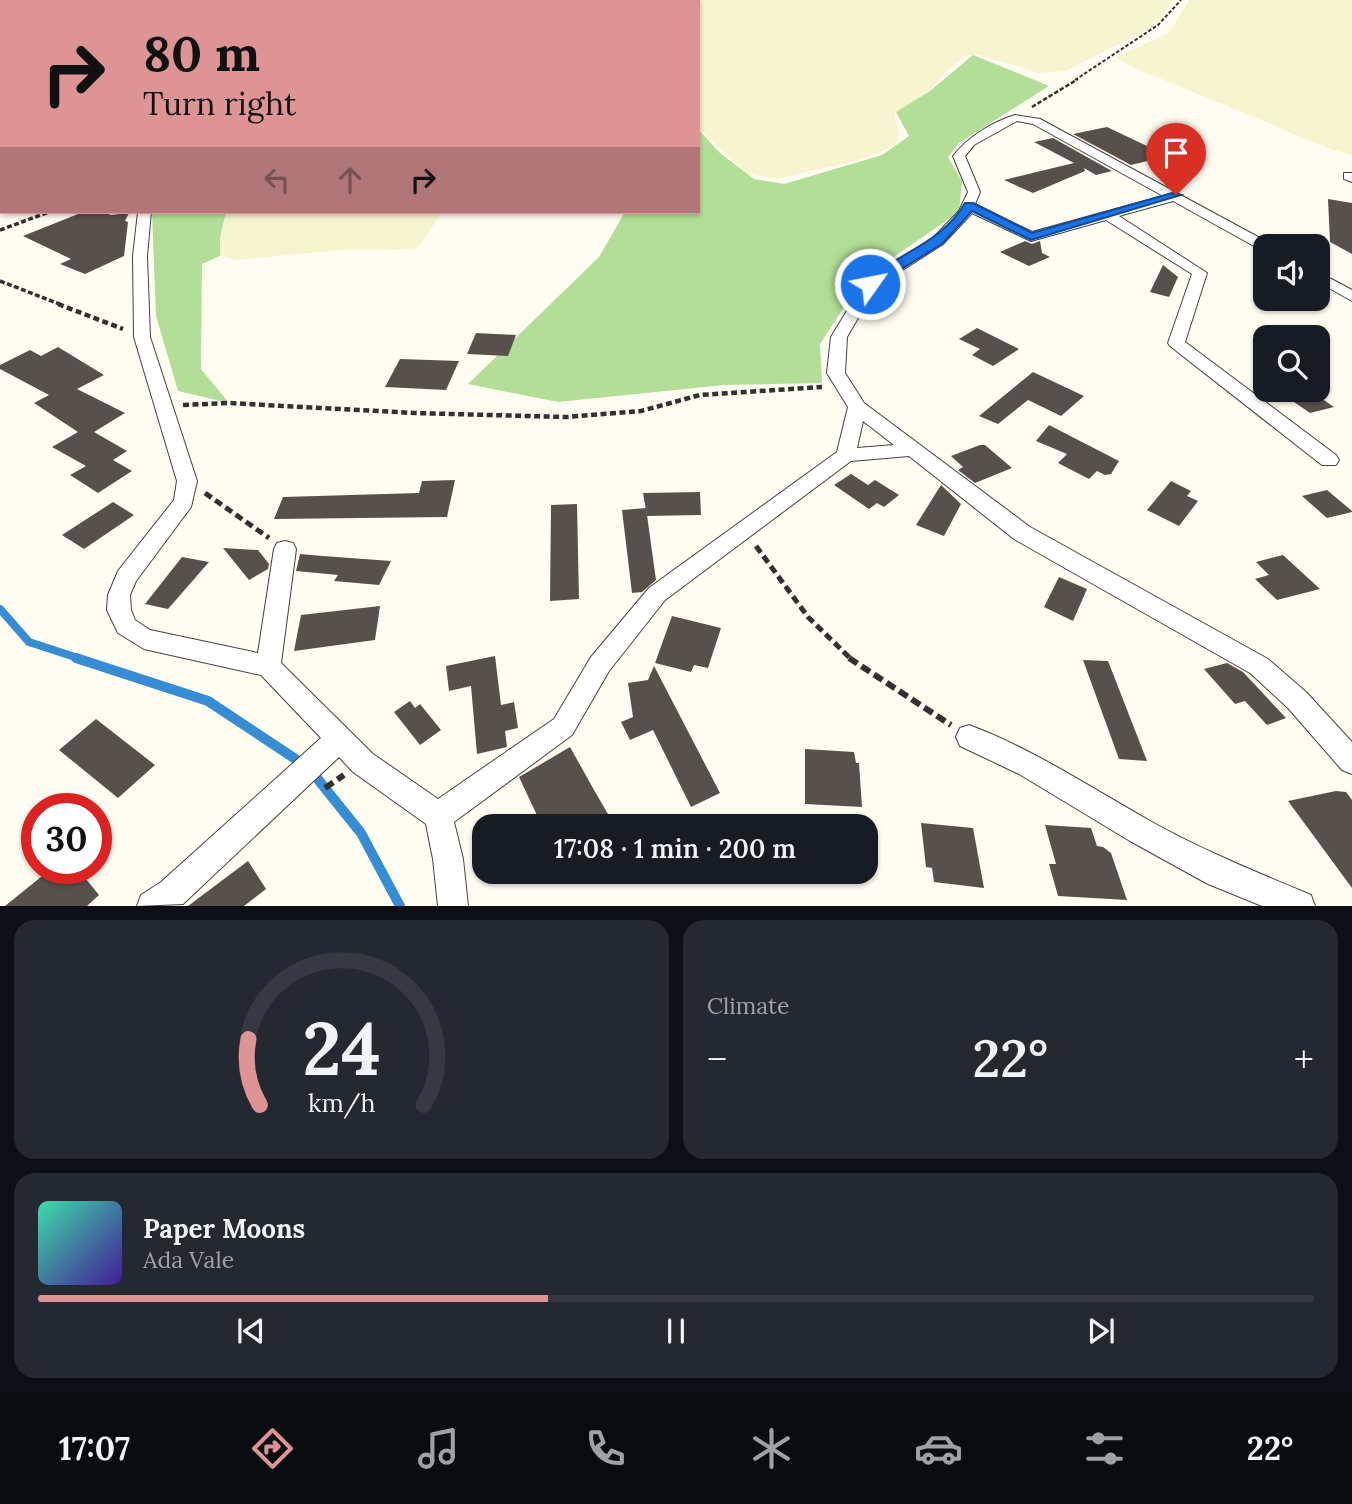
<!DOCTYPE html>
<html lang="en">
<head>
<meta charset="utf-8">
<style>
	body { margin:0; font-family:Lora,serif; background:#242831; color:#f1f3f6; height:100vh; display:flex; flex-direction:column; font-size:26px; white-space:nowrap }
	* { box-sizing:border-box; margin:0 }
	p { font-size:23px; color:#9ea1a6 }
	.icon { flex:none; width:38px; height:38px; fill:none; stroke:currentColor; stroke-width:2; stroke-linecap:round; stroke-linejoin:round }
	.map { position:relative; height:906px; overflow:hidden }
	.panel { display:flex; flex-direction:column; gap:14px; padding:14px; background:#0d0f14; flex:1 }
	.panel>* { flex:none }
	.guide { position:absolute; left:0px; top:0px; width:700px; height:214px; box-shadow:0 2px 5px #0004; background:#de9495; color:#111; overflow:hidden }
	.buttons { position:absolute; left:1253px; top:234px; display:grid; gap:14px }
	.buttons a { display:grid; place-items:center; width:77px; height:77px; border-radius:14px; background:#171b24; box-shadow:0 2px 5px #0004; font-size:35px }
	.speed { position:absolute; left:21px; top:793px; display:flex; gap:14px; font-size:35px; font-weight:700; text-align:center }
	.speed>* { display:grid; place-content:center; width:91px; height:91px; border-radius:50%; background:#171b24; box-shadow:0 2px 5px #0004; line-height:1 }
	.speed .limit { border:10px solid #d22; background:#fff; color:#111 }
	.pin { position:absolute; display:grid; place-items:center; width:60px; height:60px; color:#fff; margin:-72px -30px; border-radius:50% 50% 50% 0; rotate:-45deg; box-shadow:0 0 7px #0007 }
	.pin .icon { rotate:45deg }
	.me { position:absolute; width:77px; margin:-38px; rotate:57deg; stroke-linejoin:round; filter:drop-shadow(0 0 5px #0008) }
	.turn { display:flex; align-items:center; gap:24px; height:147px; padding:0 28px; font-size:32px }
	.turn .icon { width:91px; height:91px; stroke-width:2.5 }
	.turn b { display:block; font-size:49px; line-height:60px }
	.lanes { display:flex; align-items:center; height:66px; padding:0 28px; background:#0003; justify-content:center; gap:35px; direction:ltr }
	.lanes .off { opacity:.35 }
	.big { font-size:52px; font-weight:600; line-height:1.1 }
	.panel .widget { flex:1; display:flex; flex-direction:column; justify-content:center; gap:10px; min-width:0; padding:0 24px; border-radius:21px; background:#242831 }
	.panel .dial { align-items:center; gap:0 }
	.dial svg { height:182px; overflow:visible; fill:none; stroke:#363941; stroke-width:7; stroke-linecap:round; text-anchor:middle }
	.dial text { fill:#f1f3f6; stroke:none }
	.song { display:flex; align-items:center; gap:21px }
	.cover { width:84px; height:84px; border-radius:10px; background:linear-gradient(135deg,hsl(160 70% 55%),hsl(260 70% 35%)) }
	.played { height:7px; border-radius:4px; background:linear-gradient(90deg,#de9495 40%,#363941 40%) }
	.keys { display:flex; justify-content:space-around; direction:ltr }
	.heat { display:flex; justify-content:space-between; align-items:center; font-size:38px; direction:ltr }
	.panel .tiles { flex:1; display:grid; gap:14px; grid-template-columns:1fr 1fr }
	.widget:last-child { grid-column:span 2 }
	.trip { position:absolute; left:472px; top:814px; width:406px; height:70px; border-radius:21px; background:#171b24; box-shadow:0 2px 5px #0004; font-weight:600; line-height:70px; text-align:center }
	.menu { display:flex; height:112px; justify-content:space-around; align-items:center; background:#090b0e; color:#9ea1a6 }
	.menu .icon { width:49px; height:49px }
	.menu .on { color:#de9495 }
	.menu b { font-size:32px; color:#f1f3f6 }
	.map>svg:first-child { display:block }
</style>
</head>
<body>
<div class="map">
<svg width="1352" height="906" viewBox="0 0 1352 906">
	<rect width="100%" height="100%" fill="#fffdf1"/>
	<g fill="#f7f5cf">
		<polygon points="225,0 1173,0 1155,26 1065,71 1039,73 977,54 965,56 947,71 930,91 896,112 895,118 899,134 895,145 884,151 852,162 776,179 747,174 698,128 698,2 224,2"/>
		<polygon points="1189,0 1352,0 1352,155 1328,148 1130,66 1116,57 1169,33"/>
		<polygon points="226,212 442,212 419,247 412,249 341,250 236,260 220,256 220,237"/>
	</g>
	<g fill="#b3de97">
		<polygon points="973,55 1049,86 959,143 948,157 962,181 959,212 863,278 820,344 822,383 724,385 558,402 468,384 599,257 625,212 698,212 698,129 720,153 754,179 784,184 882,155 909,136 896,112 930,91"/>
		<polygon points="152,212 226,212 220,237 220,256 202,264 201,369 229,403 178,391 156,316"/>
	</g>
	<g fill="none" stroke-linecap="round" stroke-linejoin="round">
		<polyline stroke="#368dd4" stroke-width="8" points="0,609 29,642 81,659"/>
		<g stroke="#368dd4" stroke-width="10">
			<polyline points="76,658 208,701 303,764"/>
			<polyline points="312,772 361,833 400,906"/>
		</g>
	</g>
	<g fill="#58514b">
		<polygon points="1107,127 1168,156 1131,165 1073,134"/>
		<polygon points="1053,138 1112,171 1096,175 1084,168 1085,171 1033,193 1004,180 1074,163 1034,142"/>
		<polygon points="1328,199 1352,203 1352,254 1330,242"/>
		<polygon points="83,212 103,212 111,215 129,213 125,221 128,222 124,256 85,274 60,264 71,259 23,236"/>
		<polygon points="1025,241 1032,244 1040,241 1042,253 1050,257 1029,266 1000,252"/>
		<polygon points="1163,265 1178,277 1169,297 1150,292"/>
		<polygon points="977,328 1019,349 993,366 972,355 980,349 959,339"/>
		<polygon points="476,333 516,335 508,356 467,354"/>
		<polygon points="58,347 104,375 77,389 125,413 94,432 127,451 113,460 132,471 98,493 70,475 86,466 52,447 78,432 34,403 49,395 0,369 0,365 30,350 41,356"/>
		<polygon points="400,359 459,361 446,390 385,387"/>
		<polygon points="1033,372 1084,396 1061,416 1028,400 998,424 979,416"/>
		<polygon points="1315,394 1334,407 1310,413 1291,400"/>
		<polygon points="1049,425 1117,460 1119,461 1111,474 1105,475 1097,471 1089,479 1058,463 1067,454 1036,441"/>
		<polygon points="980,445 985,445 1012,468 975,483 958,470 963,467 951,456"/>
		<polygon points="851,474 868,485 875,480 899,495 884,507 877,503 869,509 834,485"/>
		<polygon points="455,480 447,517 274,519 283,497 419,493 422,481"/>
		<polygon points="1171,481 1191,491 1187,496 1198,501 1179,526 1147,510"/>
		<polygon points="941,485 961,504 944,536 916,525"/>
		<polygon points="1327,490 1352,511 1352,512 1327,518 1302,496"/>
		<polygon points="700,492 701,515 647,516 643,493"/>
		<polygon points="113,502 134,515 84,549 62,535"/>
		<polygon points="577,504 579,599 550,601 551,505"/>
		<polygon points="646,508 656,580 642,592 632,593 622,510"/>
		<polygon points="223,548 258,550 269,564 268,569 249,580"/>
		<polygon points="300,554 323,556 391,561 379,585 334,581 338,575 296,571"/>
		<polygon points="1283,555 1320,589 1277,600 1255,579 1269,575 1256,562"/>
		<polygon points="182,557 209,562 168,609 145,604"/>
		<polygon points="1059,577 1087,589 1073,621 1044,607"/>
		<polygon points="380,606 375,640 294,651 301,615"/>
		<polygon points="672,616 721,628 708,668 694,665 691,672 655,663"/>
		<polygon points="495,656 501,705 514,702 518,728 505,731 507,747 477,754 471,686 449,691 446,666"/>
		<polygon points="1083,660 1108,661 1147,761 1119,759"/>
		<polygon points="1227,663 1243,672 1286,718 1267,725 1245,701 1235,704 1204,669"/>
		<polygon points="654,666 720,793 691,807 653,730 630,740 621,722 633,717 628,683 648,680"/>
		<polygon points="410,701 415,708 420,704 441,730 420,745 394,712"/>
		<polygon points="96,719 155,765 118,798 59,750"/>
		<polygon points="570,747 594,790 615,826 542,826 519,777"/>
		<polygon points="805,749 854,752 856,763 859,763 862,807 805,804"/>
		<polygon points="1336,791 1346,792 1352,800 1352,888 1288,801"/>
		<polygon points="921,823 973,828 984,888 934,882 932,868 926,867"/>
		<polygon points="1045,825 1091,828 1097,846 1103,847 1111,853 1127,900 1058,896 1049,864 1056,864"/>
		<polygon points="248,861 266,889 244,906 188,906"/>
		<polygon points="52,868 77,868 99,895 87,906 5,906"/>
	</g>
	<g fill="none" stroke-linecap="round" stroke-linejoin="round">
		<g stroke="#424242" stroke-width="2">
			<g id="minor">
				<path d="M 1015,115 L 1040,119 L 1271,244 L 1273,247 L 1265,247 L 1265,251 L 1261,250 L 1173,201 L 1119,216 L 1207,273 L 1185,342 L 1336,455 L 1339,460 L 1336,465 L 1322,465 L 1170,346 L 1168,343 L 1192,274 L 1106,220 L 1031,241 L 972,213 L 943,244 L 876,287 L 847,337 L 845,373 L 864,403 L 1030,527 L 1268,659 L 1306,692 L 1352,742 L 1352,774 L 1342,770 L 1288,708 L 1250,673 L 1014,539 L 909,456 L 851,461 L 665,600 L 609,671 L 572,735 L 454,822 L 463,859 L 468,906 L 438,906 L 433,859 L 426,824 L 353,772 L 339,757 L 183,904 L 137,906 L 141,895 L 161,882 L 321,738 L 261,675 L 144,649 L 118,633 L 107,610 L 108,595 L 118,571 L 174,500 L 177,481 L 134,337 L 133,256 L 138,212 L 151,212 L 147,256 L 150,337 L 197,481 L 191,507 L 136,581 L 130,595 L 131,610 L 135,620 L 150,630 L 258,653 L 274,549 L 277,543 L 285,541 L 293,543 L 296,549 L 281,663 L 373,754 L 438,799 L 554,719 L 591,657 L 649,588 L 837,452 L 848,407 L 827,373 L 831,337 L 865,281 L 933,238 L 959,211 L 968,192 L 953,156 C 968,137 992,122 1015,115 ZM 1017,121 L 1033,124 L 1163,196 L 1032,232 L 975,204 L 980,192 L 965,156 L 974,145 ZM 863,421 L 894,445 L 857,448 Z"/>
				<rect x="0" y="146" width="2" height="7"/>
				<polygon points="1344,173 1352,173 1352,182 1344,179"/>
				<polygon points="1318,272 1352,290 1352,301 1318,282"/>
				<path d="M 969,725 C 1033,749 1090,787 1150,821 C 1202,850 1256,872 1311,895 L 1315,906 L 1262,906 L 1208,884 L 1130,841 L 1019,774 L 960,746 L 956,737 L 960,728 Z"/>
			</g>
		</g>
		<g stroke="#313131" stroke-width="2" stroke-dasharray="3.5 2" stroke-linecap="butt">
			<polyline points="194,2 196,0"/>
			<polyline points="1075,80 1158,25 1181,0"/>
		</g>
		<polyline stroke="#313131" stroke-width="2.5" stroke-dasharray="4.5 2" stroke-linecap="butt" points="1032,107 1078,79"/>
		<g stroke="#313131" stroke-width="3.5" stroke-dasharray="5 2.5" stroke-linecap="butt">
			<polyline points="0,230 49,212"/>
			<polyline points="0,281 62,305"/>
		</g>
		<g stroke="#313131" stroke-width="4.5" stroke-dasharray="6 3.5" stroke-linecap="butt">
			<polyline points="58,304 123,329"/>
			<polyline points="183,405 229,403 414,413 567,417 641,411 700,395 822,387"/>
		</g>
		<g stroke="#313131" stroke-width="5" stroke-dasharray="8 4.5" stroke-linecap="butt">
			<polyline points="205,493 269,538"/>
			<polyline points="756,546 808,617 851,659"/>
		</g>
		<g stroke="#313131" stroke-width="6" stroke-dasharray="10 5" stroke-linecap="butt">
			<polyline points="849,658 951,725"/>
			<polyline points="325,788 344,775"/>
		</g>
		<use href="#minor" fill="#fff" fill-rule="evenodd"/>
	</g>
	<path fill="#1a73e8" stroke="#114b97" stroke-width="2" d="M 1172,193 L 1181,195 L 1031,240 L 972,211 L 942,244 L 874,286 L 866,286 L 864,284 C 895,253 941,245 965,203 L 973,203 L 1032,233 Z"/>
</svg>
<div class="buttons">
<a><svg class="icon" aria-label="sound" viewBox="0 0 24 24"><path d="M4 9h4l5-4v14l-5-4H4zM17 9q2 3 0 6"/></svg></a>
<a><svg class="icon" aria-label="search" viewBox="0 0 24 24"><circle cx="10" cy="10" r="6"/><path d="M15 15l6 6"/></svg></a>
</div>
<div class="speed"><div class="limit">30</div></div>
<div class="pin" style="left:1176px;top:195px;background:#d93025"><svg class="icon" aria-label="arrive" viewBox="0 0 24 24"><path d="M6 21V4h12l-3 4 3 4H6"/></svg></div>
<svg class="me" style="left:870px;top:284px" viewBox="-20 -20 40 40"><circle r="17" fill="#1a73e8" stroke="#fff" stroke-width="3"/><path d="M0-11L8 9 0 5-8 9z" fill="#fff"/></svg>
<div class="trip">17:08 · 1 min · 200 m</div>
<div class="guide">
<div class="turn"><svg class="icon" aria-label="right" viewBox="0 0 24 24"><path d="M7 20v-9h11M14 6l5 5-5 5"/></svg><div><b>80 m</b>Turn right</div></div>
<div class="lanes"><svg class="icon off" aria-label="left" viewBox="0 0 24 24"><path d="M17 20v-9H6M10 6l-5 5 5 5"/></svg><svg class="icon off" aria-label="ahead" viewBox="0 0 24 24"><path d="M12 20V5M6 11l6-6 6 6"/></svg><svg class="icon" aria-label="right" viewBox="0 0 24 24"><path d="M7 20v-9h11M14 6l5 5-5 5"/></svg></div>
</div>
</div>
<section class="panel">
<div class="tiles">
<div class="widget dial"><svg viewBox="0 0 100 80">
<path d="M14 69A42 42 0 1 1 86 69"/>
<path d="M14 69A42 42 0 0 1 9 40" stroke="#de9495"/>
<text x="50" y="56" font-size="32" font-weight="700">24</text>
<text x="50" y="72" font-size="11">km/h</text>
</svg></div>
<div class="widget"><p>Climate</p>
<div class="heat"><a>−</a><b class="big">22°</b><a>+</a></div>
</div>
<div class="widget">
<div class="song"><i class="cover"></i><div><b>Paper Moons</b><p>Ada Vale</p></div></div>
<div class="played"></div>
<div class="keys"><svg class="icon" aria-label="previous" viewBox="0 0 24 24"><path d="M18 5L8 12l10 7zM5 5v14"/></svg><svg class="icon" aria-label="pause" viewBox="0 0 24 24"><path d="M8 5v14M16 5v14"/></svg><svg class="icon" aria-label="next" viewBox="0 0 24 24"><path d="M6 5l10 7-10 7zM19 5v14"/></svg></div>
</div>
</div>
</section>
<nav class="menu">
<b>17:07</b>
<svg class="icon on" aria-label="directions" viewBox="0 0 24 24"><path d="M12 3l9 9-9 9-9-9zM9 14v-3h6M13 9l2 2-2 2"/></svg>
<svg class="icon" aria-label="music" viewBox="0 0 24 24"><path d="M9 18V5l10-2v13"/><circle cx="6" cy="18" r="3"/><circle cx="16" cy="16" r="3"/></svg>
<svg class="icon" aria-label="phone" viewBox="0 0 24 24"><path d="M5 4h4l2 5-3 2q2 4 5 5l2-3 5 2v4C11 20 4 13 5 4z"/></svg>
<svg class="icon" aria-label="climate" viewBox="0 0 24 24"><path d="M12 3v18M4 7l16 10M4 17L20 7"/></svg>
<svg class="icon" aria-label="car" viewBox="0 0 24 24"><path d="M5 17H2v-5l4-1 3-4h7l3 4 3 1v5h-3M9 17h6M6 11h13"/><circle cx="7" cy="17" r="2"/><circle cx="17" cy="17" r="2"/></svg>
<svg class="icon" aria-label="filters" viewBox="0 0 24 24"><path d="M4 7h16M4 17h16"/><circle cx="9" cy="7" r="2"/><circle cx="15" cy="17" r="2"/></svg>
<b>22°</b>
</nav>
</body>
</html>
